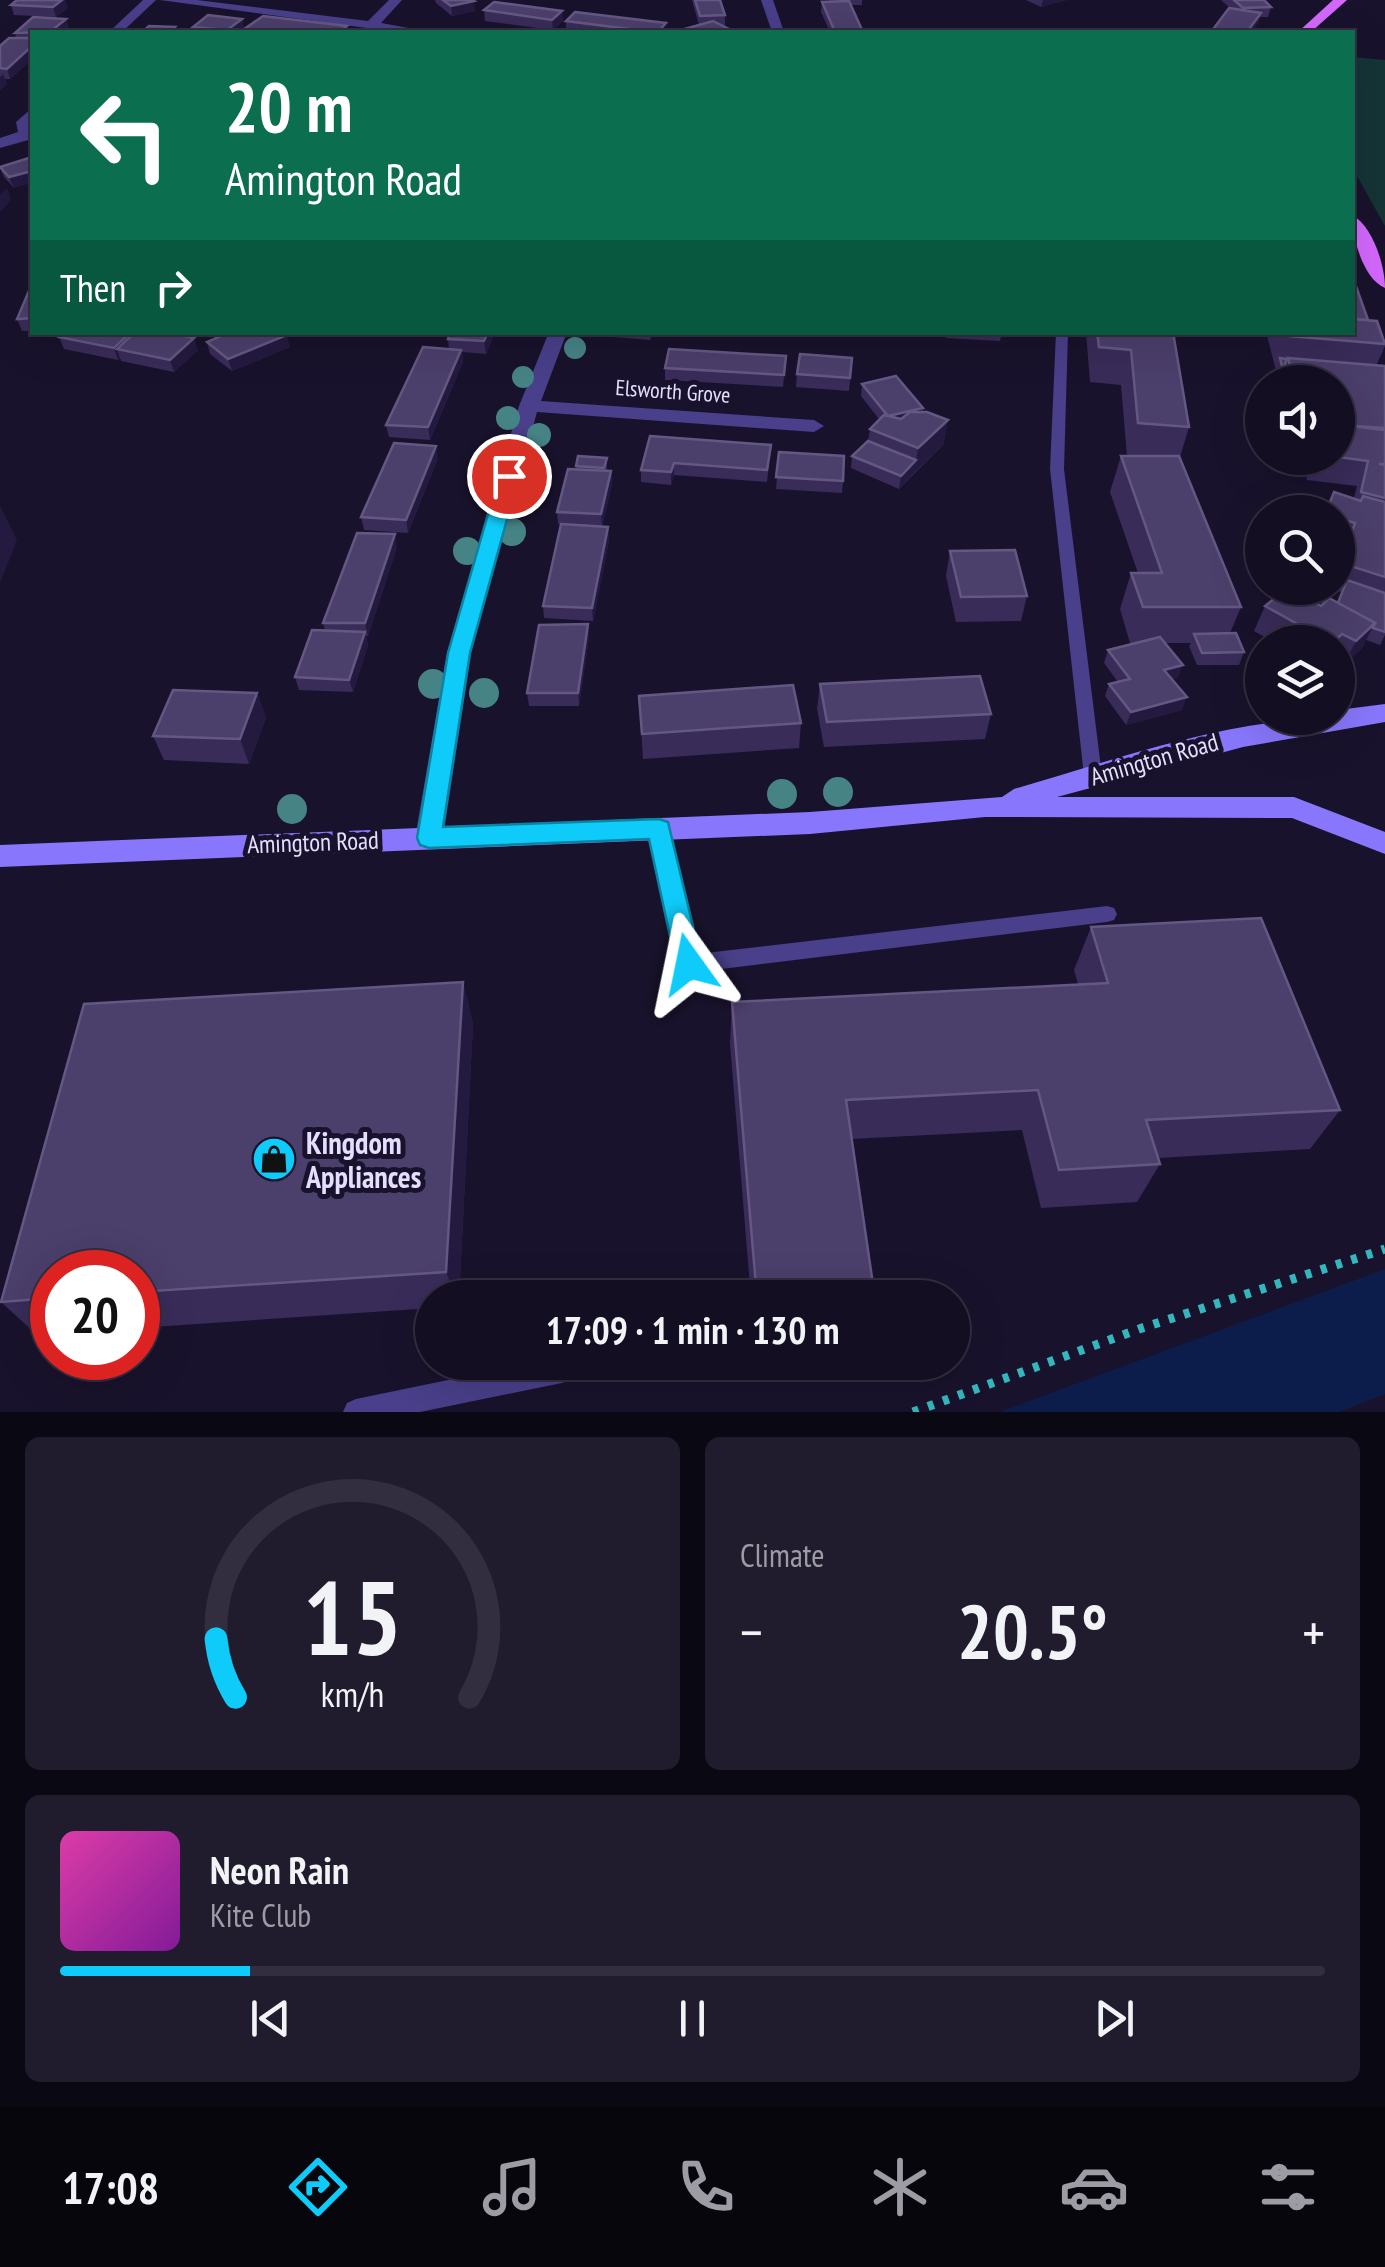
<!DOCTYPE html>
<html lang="en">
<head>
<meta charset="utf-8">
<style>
	body { margin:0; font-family:"PT Sans Narrow",sans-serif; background:#201c2e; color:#f1f3f6; height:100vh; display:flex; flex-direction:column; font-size:38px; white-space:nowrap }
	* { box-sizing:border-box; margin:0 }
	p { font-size:32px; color:#9d9ca5 }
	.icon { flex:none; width:55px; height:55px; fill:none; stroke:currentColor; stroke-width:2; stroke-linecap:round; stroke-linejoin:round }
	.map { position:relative; height:1412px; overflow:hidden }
	.drawer { display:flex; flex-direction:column; gap:25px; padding:25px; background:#0a0812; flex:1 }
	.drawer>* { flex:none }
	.top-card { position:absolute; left:30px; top:30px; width:1325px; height:305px; border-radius:0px; box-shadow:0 10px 40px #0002,0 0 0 2px #322e3f; background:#0b6e4f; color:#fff; overflow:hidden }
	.controls { position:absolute; left:1245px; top:365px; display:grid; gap:20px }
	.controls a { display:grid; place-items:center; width:110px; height:110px; border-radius:50%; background:#130e21; box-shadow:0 10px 40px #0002,0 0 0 2px #322e3f; font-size:50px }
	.speed { position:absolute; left:30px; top:1250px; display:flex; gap:20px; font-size:50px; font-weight:700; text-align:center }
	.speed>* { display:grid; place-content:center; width:130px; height:130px; border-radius:50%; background:#130e21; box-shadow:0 10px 40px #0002,0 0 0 2px #322e3f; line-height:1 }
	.speed .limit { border:15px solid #d22; background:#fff; color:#111 }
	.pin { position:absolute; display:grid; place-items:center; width:85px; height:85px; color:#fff; margin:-42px; border:5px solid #fff; border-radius:50%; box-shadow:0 2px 10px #0007 }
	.me { position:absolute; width:110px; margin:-55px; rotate:348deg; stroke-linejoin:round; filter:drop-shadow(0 0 8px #0008) }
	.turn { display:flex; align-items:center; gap:35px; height:210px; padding:0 30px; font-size:45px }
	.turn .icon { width:130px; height:130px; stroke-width:2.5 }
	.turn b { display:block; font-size:70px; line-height:85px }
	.then { display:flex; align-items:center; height:95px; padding:0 30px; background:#0003; gap:20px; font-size:38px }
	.big { font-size:75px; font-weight:600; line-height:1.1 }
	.drawer .tile { flex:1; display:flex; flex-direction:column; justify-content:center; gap:15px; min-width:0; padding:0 35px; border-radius:15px; background:#201c2e }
	.drawer .dial { align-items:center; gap:0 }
	.dial svg { height:260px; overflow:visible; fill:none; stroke:#322e3f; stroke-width:7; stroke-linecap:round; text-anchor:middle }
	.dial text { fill:#f1f3f6; stroke:none }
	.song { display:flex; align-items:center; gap:30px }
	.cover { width:120px; height:120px; border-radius:15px; background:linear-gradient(135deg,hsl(320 70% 55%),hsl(290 70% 35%)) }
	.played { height:10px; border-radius:5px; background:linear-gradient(90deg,#0fcbf9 15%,#322e3f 15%) }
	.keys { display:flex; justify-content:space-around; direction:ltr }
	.heat { display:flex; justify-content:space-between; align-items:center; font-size:55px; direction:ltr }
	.drawer .tiles { flex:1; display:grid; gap:25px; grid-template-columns:1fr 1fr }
	.tile:last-child { grid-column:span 2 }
	.trip { position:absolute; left:415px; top:1280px; width:555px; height:100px; border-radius:50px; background:#130e21; box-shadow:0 10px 40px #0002,0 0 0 2px #322e3f; font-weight:600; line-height:100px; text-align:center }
	.tab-bar { display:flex; height:160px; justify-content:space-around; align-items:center; background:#08060d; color:#9d9ca5 }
	.tab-bar .icon { width:70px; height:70px }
	.tab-bar .active { color:#0fcbf9 }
	.tab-bar b { font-size:45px; color:#f1f3f6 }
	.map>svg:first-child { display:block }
</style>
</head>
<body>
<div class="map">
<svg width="1385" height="1412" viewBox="0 0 1385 1412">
	<rect width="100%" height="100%" fill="#19122c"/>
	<polygon fill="#153436" points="1352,57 1385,60 1385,226 1353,169"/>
	<polygon fill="#0d1d4b" points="1385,1269 1385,1394 1339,1412 1000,1412"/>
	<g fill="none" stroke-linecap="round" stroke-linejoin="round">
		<polyline stroke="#34b7bc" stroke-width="9" stroke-dasharray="6 10" stroke-linecap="butt" points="913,1412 1142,1328 1385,1249"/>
		<g fill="#493f8a" fill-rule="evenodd">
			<polygon points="1056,332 1068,332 1064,469 1102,776 1099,781 1087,781 1084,776 1050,469"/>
			<polygon points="659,821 666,824 669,829 697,954 1107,906 1114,908 1117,914 1114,920 1107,922 689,973 682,970 679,964 649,829 652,824"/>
			<polygon points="536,1362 572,1362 575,1370 571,1379 562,1383 420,1412 343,1412 347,1403 356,1399"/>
		</g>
		<g fill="#493f8a" fill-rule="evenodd">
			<polygon points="143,0 156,0 122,32 109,32"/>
			<polygon points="160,0 197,0 368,21 389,0 402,0 381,23 431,32 396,32"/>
			<polygon points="761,0 773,0 784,32 772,32"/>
			<polygon points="32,108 32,139 0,148 0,138 18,132 16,122"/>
			<polygon points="549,332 567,332 541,401 814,420 824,426 814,432 537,412 471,653 443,838 439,846 429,849 419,846 415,838 447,653 519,406"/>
		</g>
		<path fill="#8877fc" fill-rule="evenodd" d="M 1385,704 L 1385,722 L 1243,747 L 1057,797 L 1294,797 L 1385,832 L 1385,854 L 1292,818 L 985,817 L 810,834 L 0,867 L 0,845 L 810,812 L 1002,797 L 1014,789 C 1118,759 1228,718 1338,718 L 1338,710 Z"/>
		<g fill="#d368fc" fill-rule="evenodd">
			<polygon points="1333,0 1347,0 1311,32 1298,32"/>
			<path d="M 1352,215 C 1373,226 1385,266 1385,288 C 1363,279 1352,237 1352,215 Z"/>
		</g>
	</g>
	<g fill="#468385">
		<circle cx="575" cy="348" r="11"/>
		<circle cx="523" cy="377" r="11"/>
		<circle cx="508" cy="418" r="12"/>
		<circle cx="539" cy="435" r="12"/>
		<circle cx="489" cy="465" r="12"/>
		<circle cx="522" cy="494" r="12"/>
		<circle cx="512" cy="532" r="14"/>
		<circle cx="467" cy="551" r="14"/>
		<circle cx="433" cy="684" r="15"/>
		<circle cx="484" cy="693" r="15"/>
		<circle cx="838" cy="792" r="15"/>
		<circle cx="782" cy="794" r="15"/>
		<circle cx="292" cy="809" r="15"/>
	</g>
	<g fill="#392c59">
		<polygon points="435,0 472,0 475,11 452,16 436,3"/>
		<polygon points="692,0 720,0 725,15 725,25 722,25 733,31 733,32 681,32 681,30 699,25"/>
		<polygon points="829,0 862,0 862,5 850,5 863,32 830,32 821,12 822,2 830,2"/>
		<polygon points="1026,0 1066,0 1041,7"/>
		<polygon points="1221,0 1264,0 1271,7 1268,17 1260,17 1258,23 1251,32 1211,32 1230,8"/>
		<polygon points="11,5 68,8 56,17 14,15"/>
		<polygon points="484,10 562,11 563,21 553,30 485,21"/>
		<polygon points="66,19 69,29 32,32 32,59 10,79 5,79 7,84 0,90 0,46 16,38 15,33"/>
		<polygon points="242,19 244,29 347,26 348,32 194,32 193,27"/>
		<polygon points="566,21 666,32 579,32 566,31"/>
		<polygon points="32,157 14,188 4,177 0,168"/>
		<polygon points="32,286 32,331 22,331 17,319"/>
		<polygon points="1368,320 1385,341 1385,346 1376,366 1385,366 1385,635 1380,645 1366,640 1362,648 1343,666 1338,662 1338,642 1274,642 1254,631 1265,606 1321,606 1337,602 1341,592 1330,588 1338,588 1338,566 1344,548 1338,546 1338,512 1325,512 1334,492 1354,498 1357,486 1307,480 1303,458 1338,458 1338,382 1279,382 1266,332 1352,332"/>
		<polygon points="495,332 486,354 462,352 463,362 430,440 389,437 386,425 449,349 448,339"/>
		<polygon points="614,332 652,332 650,340 614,337"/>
		<polygon points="946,332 1002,332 1000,341 946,338"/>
		<polygon points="1086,332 1173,332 1189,427 1180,457 1241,607 1230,633 1244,652 1239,665 1197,665 1189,646 1191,643 1165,643 1178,677 1172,679 1182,710 1126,725 1105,696 1109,684 1118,682 1104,663 1108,650 1137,643 1130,643 1120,609 1131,573 1138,573 1110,492 1121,456 1127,456 1121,385 1090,382"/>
		<polygon points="59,337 198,350 174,372 121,361 120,358 118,360 64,349"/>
		<polygon points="207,342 290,347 232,371 210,354"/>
		<polygon points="786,356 783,387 665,380 665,368"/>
		<polygon points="852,358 849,391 796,387 797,374"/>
		<polygon points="862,384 923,408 923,412 944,444 899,489 851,468 852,456 868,441 870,429 879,419 861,396"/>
		<polygon points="650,436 771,445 767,482 674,475 671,485 641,482 641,470"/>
		<polygon points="779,452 843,481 842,493 776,489"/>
		<polygon points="438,458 408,533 364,530 361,517"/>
		<polygon points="607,458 607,471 611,471 612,484 602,527 558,524 557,512 576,469 576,466"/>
		<polygon points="608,527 609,540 593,621 544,618 543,606"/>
		<polygon points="397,547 368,636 366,636 368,645 353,692 299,690 295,677 325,630 323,623"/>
		<polygon points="950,551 1027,596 1021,621 956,622 946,576"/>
		<polygon points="589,637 579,706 529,706 527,693"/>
		<polygon points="820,684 991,714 985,739 824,747 817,709"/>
		<polygon points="257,693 266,718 249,764 164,760 153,736"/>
		<polygon points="639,696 801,723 799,748 643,759"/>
		<polygon points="1091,927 1340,1110 1310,1149 1158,1158 1160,1164 1137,1202 1041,1208 1022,1130 852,1139 875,1298 751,1298 730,1044 732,1002 1078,984 1074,970"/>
		<polygon points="463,982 473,1024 459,1298 432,1298 432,1308 138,1328 138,1272 52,1272 52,1334 37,1335 1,1302"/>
	</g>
	<g fill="#241a40">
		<polygon points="62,0 65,0 68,8 56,17 53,7"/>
		<polygon points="1043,0 1066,0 1041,7"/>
		<polygon points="474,1 475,11 452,16 451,6"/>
		<polygon points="562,11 563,21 553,30 552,20"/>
		<polygon points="1261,13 1258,23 1251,32 1247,32"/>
		<polygon points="66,19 69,29 66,32 50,32"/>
		<polygon points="242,19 244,29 240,32 228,32 227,30"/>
		<polygon points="32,46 32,59 10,79 7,69"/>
		<polygon points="3,74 7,84 0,90 0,77"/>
		<polygon points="32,171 32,183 14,188 9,177"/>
		<polygon points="7,188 11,200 0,212 0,195"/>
		<polygon points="131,332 136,332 117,349 120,358 118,360 114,348"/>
		<polygon points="488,332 495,332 486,354 484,341"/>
		<polygon points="287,335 290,347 232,371 228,359"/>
		<polygon points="194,338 198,350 174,372 170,360"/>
		<polygon points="461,350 463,362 430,440 428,427"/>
		<polygon points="923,408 921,421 887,428 888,416"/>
		<polygon points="948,420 944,444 914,473 918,448"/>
		<polygon points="436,446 438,458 408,533 406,520"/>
		<polygon points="916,460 914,473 899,489 901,476"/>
		<polygon points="674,463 674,475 671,485 671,472"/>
		<polygon points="611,471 612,484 602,527 601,514"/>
		<polygon points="0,506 17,540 0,583"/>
		<polygon points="608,527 609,540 593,621 592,608"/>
		<polygon points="395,534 397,547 368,636 365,623"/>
		<polygon points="1375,623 1362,648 1343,666 1356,641"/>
		<polygon points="588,624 589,637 579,706 578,693"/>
		<polygon points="365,632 368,645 353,692 349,680"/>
		<polygon points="1183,665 1178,677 1159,682 1164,670"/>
		<polygon points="257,693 266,718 249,764 240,739"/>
		<polygon points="1187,697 1182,710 1126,725 1131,712"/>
		<polygon points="463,982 473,1024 459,1298 456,1298 446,1272"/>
	</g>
	<g fill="#4b3f6b" stroke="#645882" stroke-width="2.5">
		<polygon points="17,0 62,0 53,7 11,5"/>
		<polygon points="443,0 472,0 474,1 451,6"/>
		<polygon points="695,0 720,0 725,15 700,16"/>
		<polygon points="1234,0 1264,0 1271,7 1243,8"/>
		<polygon points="849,1 863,32 835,32 822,2"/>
		<polygon points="494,2 562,11 552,20 484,10"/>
		<polygon points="1229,8 1261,13 1247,32 1211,32"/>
		<polygon points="575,12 666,23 658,32 653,32 566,21"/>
		<polygon points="208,15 242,19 227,30 193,27"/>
		<polygon points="263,16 347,26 340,32 240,32"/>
		<polygon points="33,17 66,19 50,32 15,33"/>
		<polygon points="713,21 733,31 728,32 686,32 681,30"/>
		<polygon points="149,26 175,27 170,32 179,32 142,32"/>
		<polygon points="9,38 32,38 32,46 7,69 0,68 0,46"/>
		<polygon points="32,157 32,171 9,177 0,167"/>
		<polygon points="1352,275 1368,320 1352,319"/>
		<polygon points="31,286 32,286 32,318 17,319"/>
		<polygon points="1352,319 1377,321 1385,344 1289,336 1288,332 1352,332"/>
		<polygon points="64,332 131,332 114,348 59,337"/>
		<polygon points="135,332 167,332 194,338 170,360 117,349"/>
		<polygon points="230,332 283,332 287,335 228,359 207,342"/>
		<polygon points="450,332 488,332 484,341 448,339"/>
		<polygon points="1097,332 1173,332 1189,427 1138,423 1131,350 1099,347"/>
		<polygon points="423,347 461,350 428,427 386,425"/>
		<polygon points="669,349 786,356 784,375 665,368"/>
		<polygon points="800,354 852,358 850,378 797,374"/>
		<polygon points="1280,358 1287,359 1283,370"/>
		<polygon points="1288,358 1385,366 1385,428 1341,425 1385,430 1385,464 1379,464 1385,465 1385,498 1361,492 1368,461 1338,457 1338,382 1294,382"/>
		<polygon points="896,376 923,408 888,416 862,384"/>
		<polygon points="910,412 927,412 948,420 918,448 870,429 884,415 901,419"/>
		<polygon points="650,436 771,445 767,470 674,463 671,472 641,470"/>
		<polygon points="868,441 916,460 901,476 852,456"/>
		<polygon points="394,443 436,446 406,520 361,517"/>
		<polygon points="779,452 844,456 843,481 776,477"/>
		<polygon points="578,456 607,458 604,468 576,466"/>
		<polygon points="1121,456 1179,456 1241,607 1143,607 1131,573 1162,573"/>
		<polygon points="568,469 611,471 601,514 557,512"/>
		<polygon points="1334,492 1361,501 1363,496 1385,502 1385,577 1341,563 1355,523 1338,518 1338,512 1326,512"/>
		<polygon points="561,524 608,527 592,608 543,606"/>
		<polygon points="357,533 395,534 365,623 323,623"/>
		<polygon points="1015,550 1027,596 961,597 950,551"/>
		<polygon points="1347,580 1385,593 1385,632 1373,628 1375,623 1338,603"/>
		<polygon points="1287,588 1321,606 1329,598 1375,623 1356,641 1342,634 1333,642 1330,642 1265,606"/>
		<polygon points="588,624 578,693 527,693 539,625"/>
		<polygon points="312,630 365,632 349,680 295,677"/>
		<polygon points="1236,633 1244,652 1202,653 1194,634"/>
		<polygon points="1160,637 1183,665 1164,670 1187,697 1131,712 1109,684 1130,679 1108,650"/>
		<polygon points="980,676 991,714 827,722 820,684"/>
		<polygon points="793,685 801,723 642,734 639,696"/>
		<polygon points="173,690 257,693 240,739 153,736"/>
		<polygon points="1261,918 1340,1110 1146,1120 1160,1164 1059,1170 1038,1090 846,1100 875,1298 757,1298 732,1002 1108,983 1091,927"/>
		<polygon points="463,982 446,1272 138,1292 138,1272 52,1272 52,1298 1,1302 84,1004"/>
	</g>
	<polygon fill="#0fcbf9" stroke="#0a84a2" stroke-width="2.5" points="509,470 519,476 470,653 443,827 659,819 668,822 702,964 699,973 689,976 679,973 676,964 649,839 429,848 420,845 417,838 448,653 499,476"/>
	<defs>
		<g id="shop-disc" transform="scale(2.25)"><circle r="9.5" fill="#0fcbf9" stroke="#19122c"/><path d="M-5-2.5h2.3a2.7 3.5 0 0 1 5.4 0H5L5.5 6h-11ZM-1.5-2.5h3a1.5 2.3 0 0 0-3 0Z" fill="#111"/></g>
	</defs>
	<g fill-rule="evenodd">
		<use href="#shop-disc" x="274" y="1159"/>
	</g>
	<g text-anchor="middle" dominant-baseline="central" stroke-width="10" stroke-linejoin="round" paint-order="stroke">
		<g font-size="22" fill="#e5defe" stroke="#19122c">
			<text transform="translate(673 391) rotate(4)">Elsworth Grove</text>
		</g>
		<g font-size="25" fill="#e5defe" stroke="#19122c">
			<text transform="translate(1154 759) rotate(-16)">Amington Road</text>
			<text transform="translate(313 842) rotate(-2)">Amington Road</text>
		</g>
		<g font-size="30" font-weight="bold" fill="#e5defe" stroke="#19122c" text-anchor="start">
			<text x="306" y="1142">Kingdom<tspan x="306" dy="34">Appliances</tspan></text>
		</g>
	</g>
</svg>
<div class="controls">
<a><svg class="icon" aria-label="sound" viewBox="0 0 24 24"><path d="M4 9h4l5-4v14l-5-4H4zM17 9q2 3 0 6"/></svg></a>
<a><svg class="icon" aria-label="search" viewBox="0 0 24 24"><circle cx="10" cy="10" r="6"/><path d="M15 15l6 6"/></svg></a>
<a><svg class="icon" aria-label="layers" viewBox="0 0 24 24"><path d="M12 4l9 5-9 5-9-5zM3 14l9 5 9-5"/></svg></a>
</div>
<div class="speed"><div class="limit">20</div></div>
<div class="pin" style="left:509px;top:476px;background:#d93025"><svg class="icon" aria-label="arrive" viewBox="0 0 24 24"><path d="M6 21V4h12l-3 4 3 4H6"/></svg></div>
<svg class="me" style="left:689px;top:964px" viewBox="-20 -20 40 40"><path d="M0-17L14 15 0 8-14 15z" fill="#0fcbf9" stroke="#fff" stroke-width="4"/></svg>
<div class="trip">17:09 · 1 min · 130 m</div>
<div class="top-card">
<div class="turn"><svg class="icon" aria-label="left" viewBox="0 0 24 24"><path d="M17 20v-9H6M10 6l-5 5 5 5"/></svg><div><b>20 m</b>Amington Road</div></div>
<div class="then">Then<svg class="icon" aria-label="right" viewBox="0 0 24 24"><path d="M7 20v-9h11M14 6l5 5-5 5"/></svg></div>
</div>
</div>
<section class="drawer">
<div class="tiles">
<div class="tile dial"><svg viewBox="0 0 100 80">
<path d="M14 69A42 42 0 1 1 86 69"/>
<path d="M14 69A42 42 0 0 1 8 51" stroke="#0fcbf9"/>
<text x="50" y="56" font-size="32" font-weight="700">15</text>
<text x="50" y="72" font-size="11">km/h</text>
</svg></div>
<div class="tile"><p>Climate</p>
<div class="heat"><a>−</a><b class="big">20.5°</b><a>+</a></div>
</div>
<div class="tile">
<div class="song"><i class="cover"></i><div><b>Neon Rain</b><p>Kite Club</p></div></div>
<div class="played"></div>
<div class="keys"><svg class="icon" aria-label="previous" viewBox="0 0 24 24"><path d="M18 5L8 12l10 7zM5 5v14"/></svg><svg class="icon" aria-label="pause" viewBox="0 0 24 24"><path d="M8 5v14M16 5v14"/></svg><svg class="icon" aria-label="next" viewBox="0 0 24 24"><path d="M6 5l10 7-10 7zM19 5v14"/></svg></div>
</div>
</div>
</section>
<nav class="tab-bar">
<b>17:08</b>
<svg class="icon active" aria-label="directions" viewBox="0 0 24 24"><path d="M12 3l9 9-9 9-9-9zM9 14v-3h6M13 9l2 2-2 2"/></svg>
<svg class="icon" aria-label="music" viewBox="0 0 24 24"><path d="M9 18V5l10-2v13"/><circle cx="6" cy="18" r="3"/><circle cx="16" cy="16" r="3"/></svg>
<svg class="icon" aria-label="phone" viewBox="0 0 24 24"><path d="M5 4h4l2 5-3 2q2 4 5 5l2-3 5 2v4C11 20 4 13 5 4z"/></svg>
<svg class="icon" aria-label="climate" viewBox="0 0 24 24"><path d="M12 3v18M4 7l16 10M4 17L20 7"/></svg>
<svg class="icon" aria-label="car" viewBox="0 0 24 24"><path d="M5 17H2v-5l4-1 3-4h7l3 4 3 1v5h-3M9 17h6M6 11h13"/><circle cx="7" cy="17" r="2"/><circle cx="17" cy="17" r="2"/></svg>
<svg class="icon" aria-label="filters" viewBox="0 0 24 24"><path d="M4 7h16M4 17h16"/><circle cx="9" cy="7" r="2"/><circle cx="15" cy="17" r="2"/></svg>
</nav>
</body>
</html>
